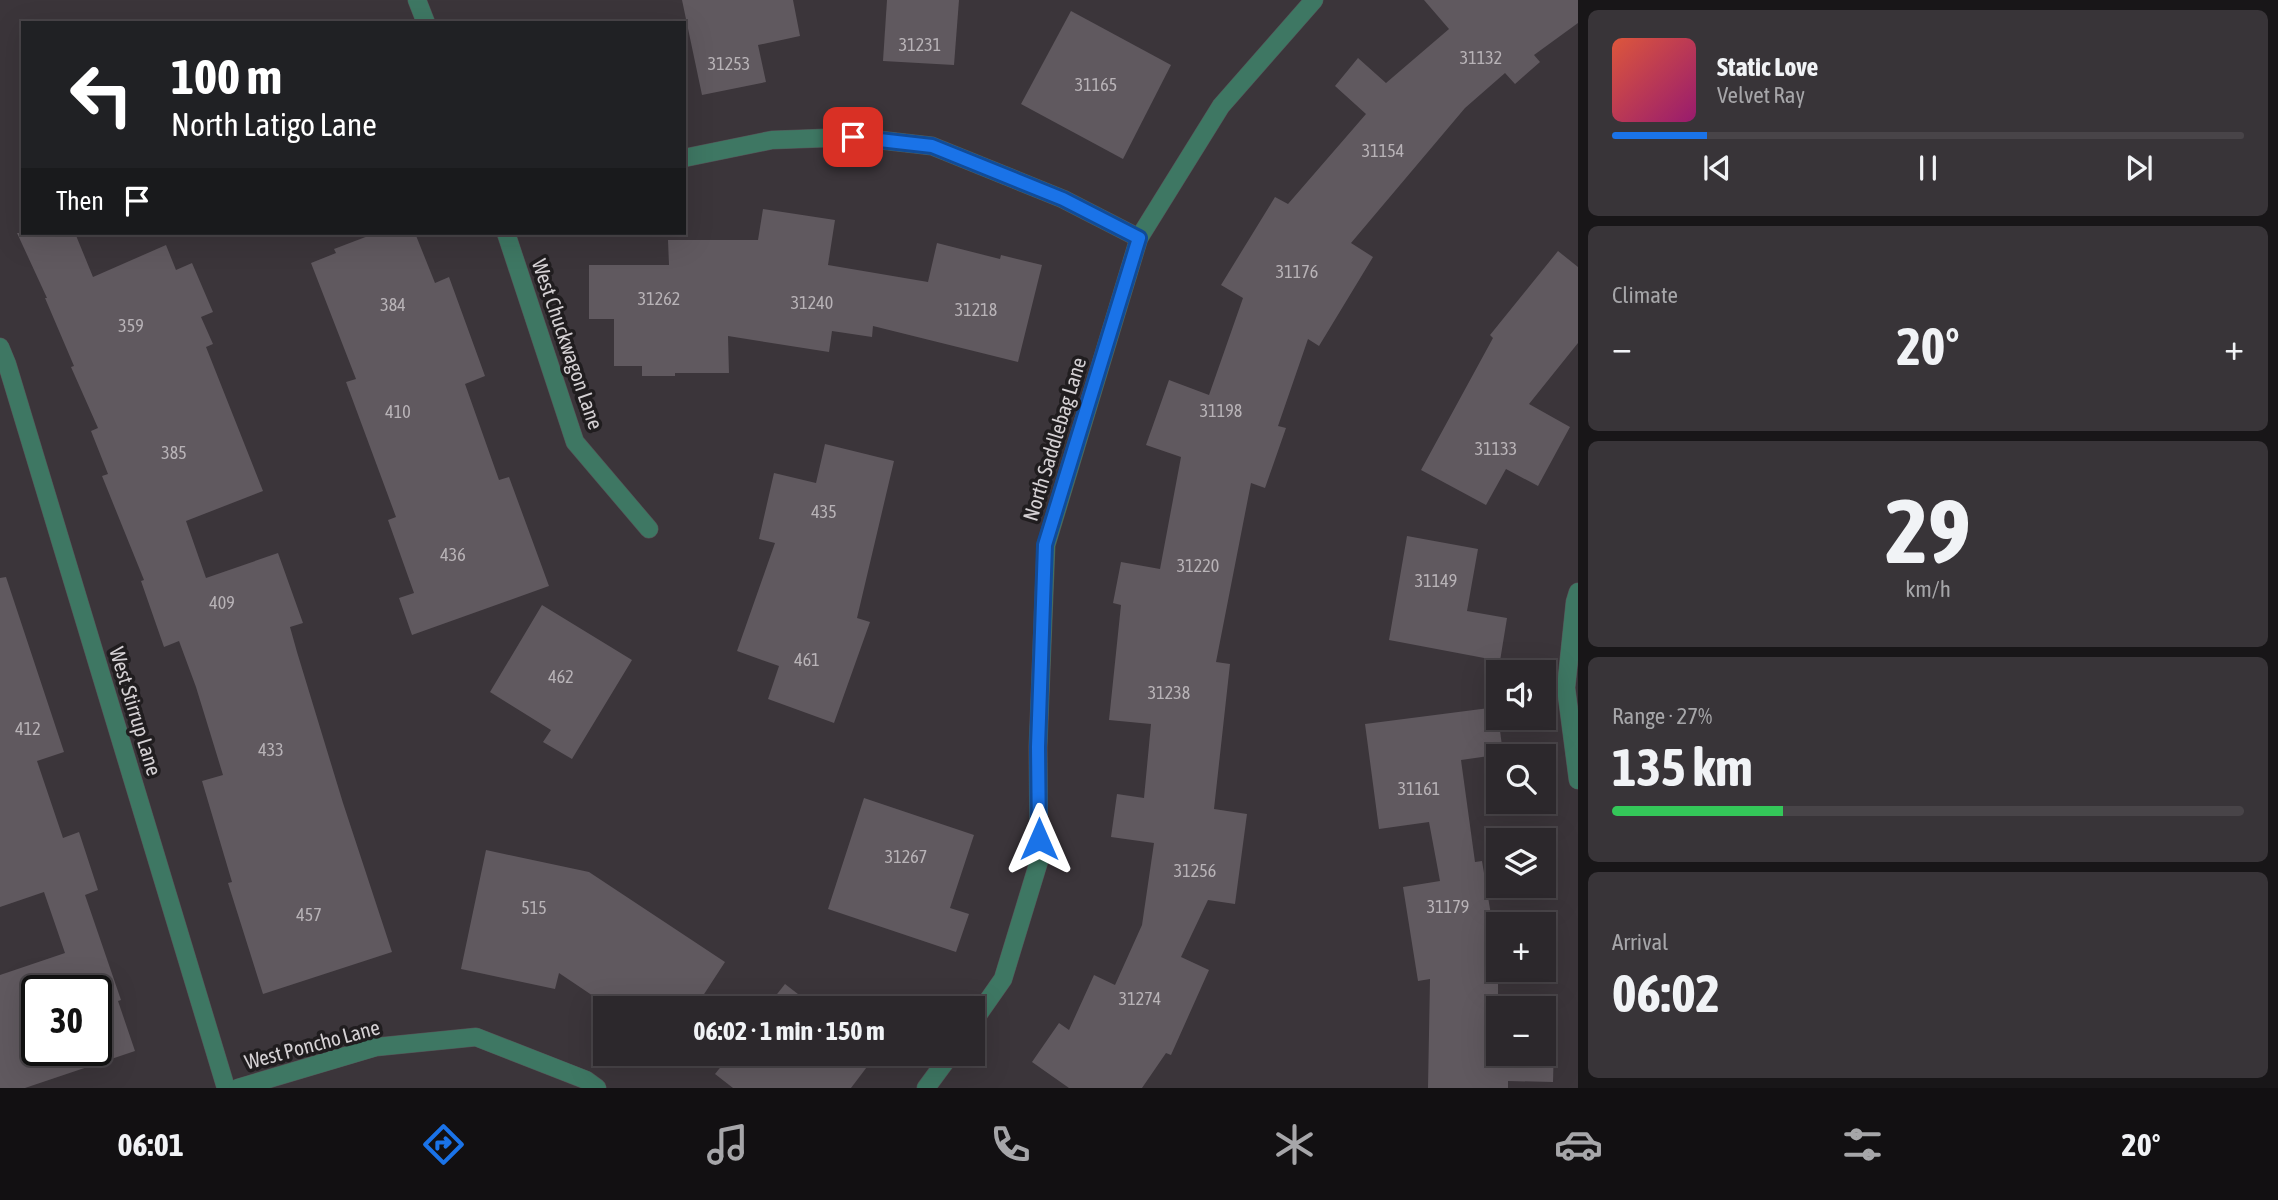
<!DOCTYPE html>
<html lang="en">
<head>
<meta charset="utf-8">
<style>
	body { margin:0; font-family:"Asap Condensed",sans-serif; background:#383438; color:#f1f3f6; height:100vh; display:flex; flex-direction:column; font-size:26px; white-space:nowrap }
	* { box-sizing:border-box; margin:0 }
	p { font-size:23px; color:#a6a6a9 }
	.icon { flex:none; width:38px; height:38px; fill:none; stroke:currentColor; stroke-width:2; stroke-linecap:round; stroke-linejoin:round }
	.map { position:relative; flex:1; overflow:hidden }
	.drawer { display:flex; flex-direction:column; gap:10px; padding:10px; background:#181618; width:700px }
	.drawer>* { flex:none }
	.hud { position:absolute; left:21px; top:21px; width:665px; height:214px; border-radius:0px; box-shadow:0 7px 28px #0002,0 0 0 2px #484448; background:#202124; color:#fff; overflow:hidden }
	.tools { position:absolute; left:1486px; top:660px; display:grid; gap:14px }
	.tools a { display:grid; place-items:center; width:70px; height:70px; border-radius:0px; background:#2c282c; box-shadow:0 7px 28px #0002,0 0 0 2px #484448; font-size:35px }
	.speed { position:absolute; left:21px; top:975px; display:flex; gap:14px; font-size:35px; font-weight:700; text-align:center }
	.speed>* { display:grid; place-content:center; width:91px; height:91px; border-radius:50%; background:#2c282c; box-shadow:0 7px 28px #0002,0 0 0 2px #484448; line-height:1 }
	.speed .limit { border:4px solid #111; border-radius:10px; background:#fff; color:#111 }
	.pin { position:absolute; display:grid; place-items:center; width:60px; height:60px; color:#fff; margin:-30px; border-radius:14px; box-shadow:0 4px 10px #0006 }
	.me { position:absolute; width:77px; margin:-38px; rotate:0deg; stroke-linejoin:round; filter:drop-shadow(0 0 5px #0008) }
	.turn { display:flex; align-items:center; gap:24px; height:147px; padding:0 35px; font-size:32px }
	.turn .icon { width:91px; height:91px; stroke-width:2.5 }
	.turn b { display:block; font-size:49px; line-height:60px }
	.then { display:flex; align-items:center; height:66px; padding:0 35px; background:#0003; gap:14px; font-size:26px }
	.big { font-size:52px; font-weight:700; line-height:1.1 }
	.drawer .card { flex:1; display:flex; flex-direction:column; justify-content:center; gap:10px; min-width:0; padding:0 24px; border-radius:10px; background:#383438 }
	.drawer .dial { align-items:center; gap:0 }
	.dial b { font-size:91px; line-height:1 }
	.song { display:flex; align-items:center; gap:21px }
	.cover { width:84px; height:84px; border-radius:10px; background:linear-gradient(135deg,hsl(10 70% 55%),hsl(320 70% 35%)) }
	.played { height:7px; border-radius:4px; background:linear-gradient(90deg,#1a73e8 15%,#484448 15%) }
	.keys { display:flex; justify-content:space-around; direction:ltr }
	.heat { display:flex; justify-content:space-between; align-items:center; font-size:38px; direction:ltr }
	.charge { height:10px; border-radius:5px; background:linear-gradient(90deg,#34c759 27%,#484448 0) }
	.trip { position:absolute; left:593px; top:996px; width:392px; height:70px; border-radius:0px; background:#2c282c; box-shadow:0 7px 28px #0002,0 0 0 2px #484448; font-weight:700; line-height:70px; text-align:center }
	.dock { display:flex; height:112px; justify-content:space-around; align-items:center; background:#121012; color:#a6a6a9 }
	.dock .icon { width:49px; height:49px }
	.dock .on { color:#1a73e8 }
	.dock b { font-size:32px; color:#f1f3f6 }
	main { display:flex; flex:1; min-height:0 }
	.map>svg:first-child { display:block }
</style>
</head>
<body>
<main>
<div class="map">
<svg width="1578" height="1088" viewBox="0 0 1578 1088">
	<rect width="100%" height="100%" fill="#3b353a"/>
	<g fill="#60595f" fill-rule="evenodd">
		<polygon points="682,0 793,0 800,36 758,45 766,82 702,95"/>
		<polygon points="887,0 959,0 954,65 883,61"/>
		<polygon points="1424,0 1578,0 1578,23 1534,55 1540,62 1515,84 1505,73 1465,108 1351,243 1373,257 1319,346 1308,339 1278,426 1286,428 1265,488 1251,483 1216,662 1230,664 1214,809 1247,814 1235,904 1208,900 1181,957 1209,970 1171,1055 1166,1053 1142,1088 1069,1088 1032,1062 1059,1023 1069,1030 1094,975 1115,985 1142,925 1154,843 1111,837 1117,794 1144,798 1151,724 1109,720 1121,605 1113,603 1121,562 1160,569 1181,457 1146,445 1169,380 1209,395 1243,298 1221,285 1275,197 1288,204 1366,114 1335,86 1358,58 1386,83 1449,29"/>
		<polygon points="1071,11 1171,65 1123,159 1021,104"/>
		<polygon points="763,209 835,220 828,265 928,282 937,243 1000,259 1001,255 1042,265 1018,362 873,326 872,337 832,331 829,352 728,336 729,373 675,373 675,376 642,376 642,366 614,366 614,319 589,319 589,265 669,265 668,240 758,240"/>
		<polygon points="17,233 75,233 93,277 166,245 176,270 192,263 213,312 201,317 213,344 206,347 263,491 186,521 206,578 278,553 303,623 290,627 297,652 343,803 392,952 263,994 228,883 232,882 202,781 223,775 196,687 179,641 164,647 141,581 144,580 102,476 108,474 91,431 98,428 71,367 74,366 45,298 47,298"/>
		<polygon points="376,233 415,233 435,283 449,277 485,376 465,384 499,480 509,477 549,586 412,635 399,598 414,593 388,520 396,517 346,382 356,379 311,263 336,253 334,249"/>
		<polygon points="1558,251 1578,267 1578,343 1529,404 1570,427 1538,486 1506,469 1486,505 1421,470 1493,338 1490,335"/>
		<polygon points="825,444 894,461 857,618 870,622 834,723 768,699 779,666 737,651 775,543 759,539 774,473 816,483"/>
		<polygon points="1407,536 1478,549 1467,611 1507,618 1500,661 1389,640"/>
		<path d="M 6,577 L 64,752 L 37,761 L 63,838 L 79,832 L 98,890 L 85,895 L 121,1000 L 118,1001 L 135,1051 L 25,1088 L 0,1088 L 0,975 L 65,953 L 44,892 L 0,907 L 0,578 ZM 37,990 L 96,990 L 96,1050 L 37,1050 Z"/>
		<polygon points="542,605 632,660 572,759 543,742 551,730 490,692"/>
		<path d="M 1497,707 L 1503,754 L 1461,760 L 1475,862 L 1482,861 L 1493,927 L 1498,926 L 1498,1005 L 1555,1006 L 1553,1082 L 1508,1081 L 1508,1088 L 1428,1088 L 1430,979 L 1418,981 L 1403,887 L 1440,881 L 1429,822 L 1379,829 L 1365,724 ZM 1498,1008 L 1544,1008 L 1544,1054 L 1498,1054 Z"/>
		<polygon points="864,798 974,835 950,908 969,914 956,952 828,909"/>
		<polygon points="486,850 589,872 725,962 695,1008 611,1008 559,973 555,989 461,969"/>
		<polygon points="785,984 816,1008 766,1008"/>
		<polygon points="731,1054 874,1054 876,1055 851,1088 733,1088 715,1074"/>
	</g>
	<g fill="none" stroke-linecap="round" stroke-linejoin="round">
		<g stroke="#575156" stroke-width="19">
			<g id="minor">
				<polyline points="417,0 426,23"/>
				<polyline points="684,158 772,140 853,137 932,146 1063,199 1139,238"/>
				<polyline points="506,233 575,442 649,529"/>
				<polyline points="0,347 7,364 226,1088"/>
				<polyline points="1578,592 1575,602 1566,688 1578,780"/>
				<polyline points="973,1022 1003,979 1039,861 1038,747 1046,545 1139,238 1221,106 1314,0"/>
				<polyline points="238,1088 376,1047 476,1037 586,1080 597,1088"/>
				<polyline points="926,1088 951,1054"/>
			</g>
		</g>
		<use href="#minor" stroke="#3e7763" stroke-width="18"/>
	</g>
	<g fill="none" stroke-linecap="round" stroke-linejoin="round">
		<g stroke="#114b97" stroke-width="18">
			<polyline id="route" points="853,137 932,146 1063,199 1139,238 1045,545 1038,747 1039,839"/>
		</g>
		<use href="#route" stroke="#1a73e8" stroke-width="12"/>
	</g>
	<g text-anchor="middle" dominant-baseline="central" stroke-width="7" stroke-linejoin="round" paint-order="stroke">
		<g font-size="18" fill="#b8b3b7">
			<text x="920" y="44">31231</text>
			<text x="1481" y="57">31132</text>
			<text x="729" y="63">31253</text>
			<text x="1096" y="84">31165</text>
			<text x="1383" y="150">31154</text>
			<text x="1297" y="271">31176</text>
			<text x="659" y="298">31262</text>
			<text x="812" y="302">31240</text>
			<text x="393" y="304">384</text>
			<text x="976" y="309">31218</text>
			<text x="131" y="325">359</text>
			<text x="1221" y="410">31198</text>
			<text x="398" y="411">410</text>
			<text x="1496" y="448">31133</text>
			<text x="174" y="452">385</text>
			<text x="824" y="511">435</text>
			<text x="453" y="554">436</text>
			<text x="1198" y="565">31220</text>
			<text x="1436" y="580">31149</text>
			<text x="222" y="602">409</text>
			<text x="807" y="659">461</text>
			<text x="561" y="676">462</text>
			<text x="1169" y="692">31238</text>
			<text x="28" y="728">412</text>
			<text x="271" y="749">433</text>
			<text x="1419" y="788">31161</text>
			<text x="906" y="856">31267</text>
			<text x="1195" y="870">31256</text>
			<text x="1448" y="906">31179</text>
			<text x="534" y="907">515</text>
			<text x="309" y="914">457</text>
			<text x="1140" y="998">31274</text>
		</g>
		<g font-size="21" fill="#d5d1d4" stroke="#201d1f">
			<text transform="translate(568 344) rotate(71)">West Chuckwagon Lane</text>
			<text transform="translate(1054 439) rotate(-73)">North Saddlebag Lane</text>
			<text transform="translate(136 711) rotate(73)">West Stirrup Lane</text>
			<text transform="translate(312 1044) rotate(-15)">West Poncho Lane</text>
		</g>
	</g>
</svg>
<div class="tools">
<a><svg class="icon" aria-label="sound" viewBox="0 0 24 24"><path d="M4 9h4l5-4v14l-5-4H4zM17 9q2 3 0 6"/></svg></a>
<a><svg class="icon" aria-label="search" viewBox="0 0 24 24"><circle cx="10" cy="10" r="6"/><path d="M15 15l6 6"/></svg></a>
<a><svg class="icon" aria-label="layers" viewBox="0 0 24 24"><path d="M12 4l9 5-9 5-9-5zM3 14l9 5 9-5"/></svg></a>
<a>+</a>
<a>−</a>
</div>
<div class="speed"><div class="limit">30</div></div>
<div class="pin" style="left:853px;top:137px;background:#d93025"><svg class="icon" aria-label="arrive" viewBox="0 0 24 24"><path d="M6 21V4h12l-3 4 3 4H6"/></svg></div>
<svg class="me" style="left:1039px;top:839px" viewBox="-20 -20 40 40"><path d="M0-17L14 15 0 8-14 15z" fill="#1a73e8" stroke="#fff" stroke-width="4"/></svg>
<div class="trip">06:02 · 1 min · 150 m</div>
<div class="hud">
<div class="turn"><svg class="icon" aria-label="left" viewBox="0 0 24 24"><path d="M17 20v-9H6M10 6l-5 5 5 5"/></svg><div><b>100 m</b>North Latigo Lane</div></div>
<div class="then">Then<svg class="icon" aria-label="arrive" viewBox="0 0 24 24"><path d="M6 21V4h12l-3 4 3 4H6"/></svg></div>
</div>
</div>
<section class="drawer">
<div class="card">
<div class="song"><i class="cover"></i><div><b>Static Love</b><p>Velvet Ray</p></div></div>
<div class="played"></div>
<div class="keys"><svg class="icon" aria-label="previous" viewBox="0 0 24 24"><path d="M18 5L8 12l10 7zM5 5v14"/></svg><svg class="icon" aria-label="pause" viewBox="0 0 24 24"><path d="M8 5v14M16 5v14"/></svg><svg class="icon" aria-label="next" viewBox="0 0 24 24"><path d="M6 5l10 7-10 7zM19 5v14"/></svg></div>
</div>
<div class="card"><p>Climate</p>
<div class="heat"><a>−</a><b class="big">20°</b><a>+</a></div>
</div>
<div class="card dial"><b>29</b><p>km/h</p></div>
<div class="card"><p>Range · 27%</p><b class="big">135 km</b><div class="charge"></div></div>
<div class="card"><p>Arrival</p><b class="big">06:02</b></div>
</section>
</main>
<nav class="dock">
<b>06:01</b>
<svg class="icon on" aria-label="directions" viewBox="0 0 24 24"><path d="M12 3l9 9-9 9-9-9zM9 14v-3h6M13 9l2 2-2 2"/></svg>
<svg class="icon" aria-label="music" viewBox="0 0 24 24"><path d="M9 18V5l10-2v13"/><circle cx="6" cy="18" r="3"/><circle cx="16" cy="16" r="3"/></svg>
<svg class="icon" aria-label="phone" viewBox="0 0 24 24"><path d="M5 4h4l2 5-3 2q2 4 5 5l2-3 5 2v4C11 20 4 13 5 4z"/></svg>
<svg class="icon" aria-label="climate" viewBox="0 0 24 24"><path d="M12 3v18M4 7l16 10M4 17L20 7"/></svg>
<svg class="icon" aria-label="car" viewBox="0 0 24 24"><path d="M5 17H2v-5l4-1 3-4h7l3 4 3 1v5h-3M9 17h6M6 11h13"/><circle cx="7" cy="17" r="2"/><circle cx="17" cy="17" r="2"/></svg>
<svg class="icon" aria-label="filters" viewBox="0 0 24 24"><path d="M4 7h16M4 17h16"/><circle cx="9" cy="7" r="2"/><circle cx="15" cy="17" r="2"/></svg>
<b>20°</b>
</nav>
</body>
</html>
